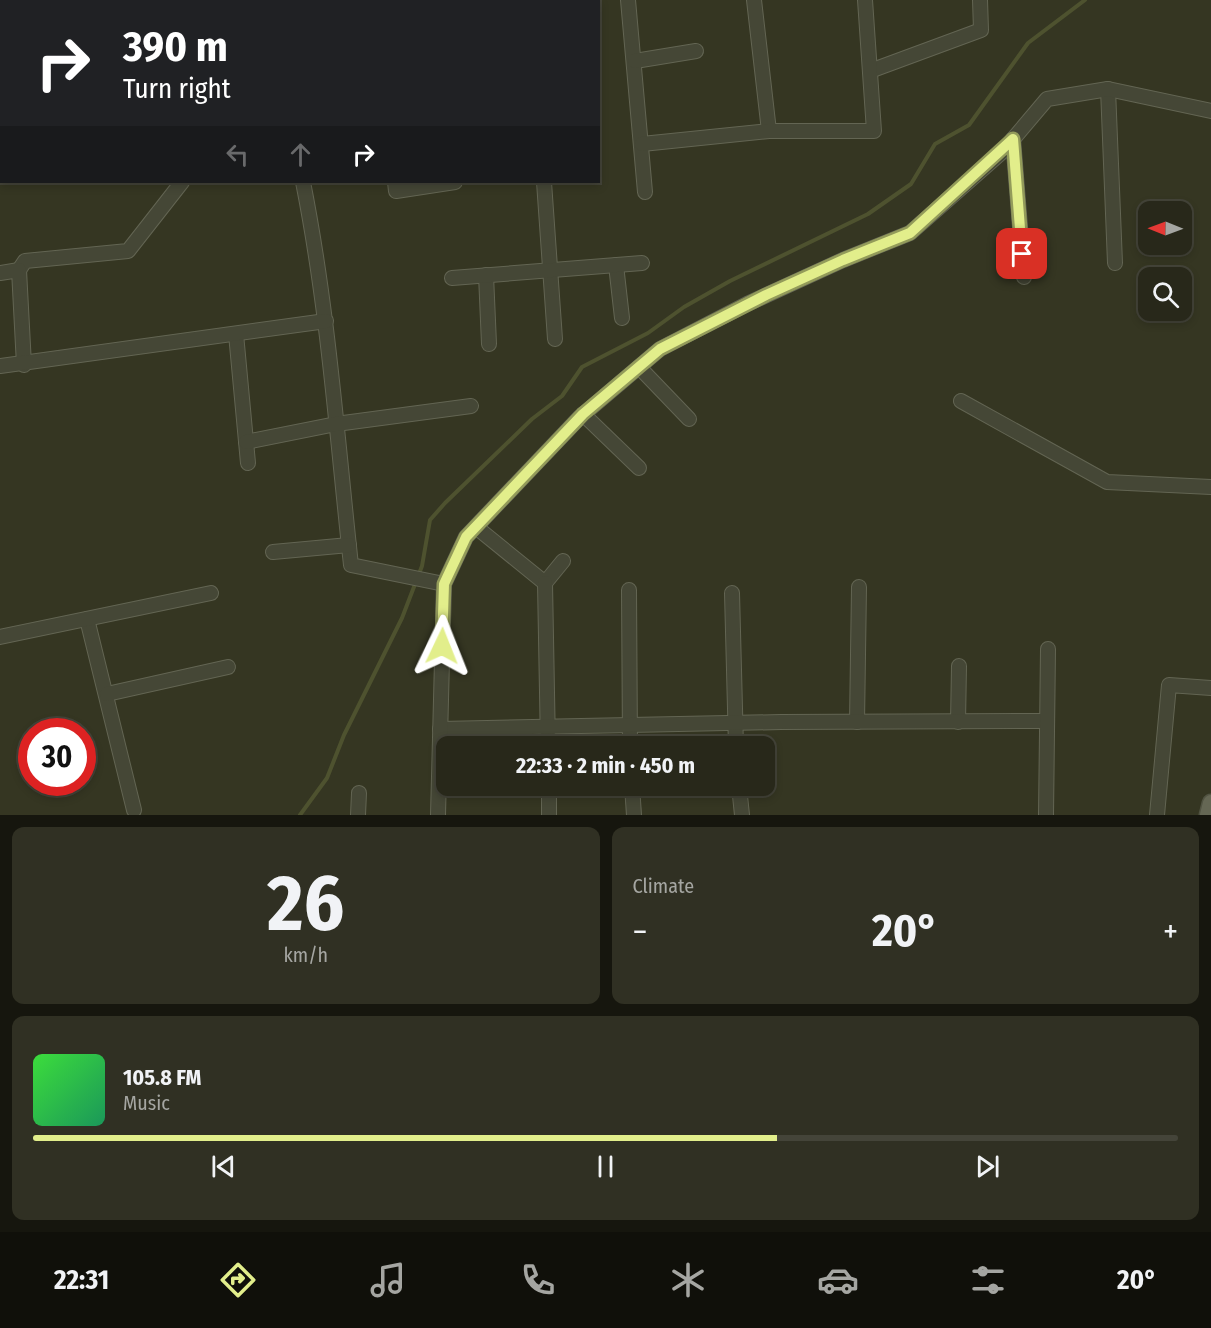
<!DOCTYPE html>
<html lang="en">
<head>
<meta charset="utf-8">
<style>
	body { margin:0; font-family:"Fira Sans Condensed",sans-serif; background:#303023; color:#f1f3f6; height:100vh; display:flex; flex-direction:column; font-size:22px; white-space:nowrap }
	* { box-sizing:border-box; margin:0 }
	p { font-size:20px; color:#a5a6a2 }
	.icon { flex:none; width:33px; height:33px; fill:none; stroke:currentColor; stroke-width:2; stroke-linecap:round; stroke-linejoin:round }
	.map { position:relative; height:815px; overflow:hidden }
	.drawer { display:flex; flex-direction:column; gap:12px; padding:12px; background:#16160e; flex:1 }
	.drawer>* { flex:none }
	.guide { position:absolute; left:0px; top:0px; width:600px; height:183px; box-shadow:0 3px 9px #0003,0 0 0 2px #444439; background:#202124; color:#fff; overflow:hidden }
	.needle { width:39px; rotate:271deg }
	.tools { position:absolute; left:1138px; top:201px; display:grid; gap:12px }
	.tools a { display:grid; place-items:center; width:54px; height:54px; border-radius:12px; background:#28281a; box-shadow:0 3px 9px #0003,0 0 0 2px #444439; font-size:30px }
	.speed { position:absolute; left:18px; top:718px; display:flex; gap:12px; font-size:30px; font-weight:700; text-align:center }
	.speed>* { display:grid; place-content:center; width:78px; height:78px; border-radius:50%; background:#28281a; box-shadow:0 3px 9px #0003,0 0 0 2px #444439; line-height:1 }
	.speed .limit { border:9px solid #d22; background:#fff; color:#111 }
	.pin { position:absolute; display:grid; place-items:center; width:51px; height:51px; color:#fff; margin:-26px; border-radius:12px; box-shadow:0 3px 9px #0006 }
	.me { position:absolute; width:66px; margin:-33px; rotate:2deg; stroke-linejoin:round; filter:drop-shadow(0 0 4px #0008) }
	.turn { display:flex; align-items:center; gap:21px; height:126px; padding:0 24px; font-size:27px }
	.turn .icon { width:78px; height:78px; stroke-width:2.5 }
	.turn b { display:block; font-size:42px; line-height:51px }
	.lanes { display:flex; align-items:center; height:57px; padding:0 24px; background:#0003; justify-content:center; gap:30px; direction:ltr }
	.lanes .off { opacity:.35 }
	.big { font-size:45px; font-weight:700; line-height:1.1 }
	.drawer .widget { flex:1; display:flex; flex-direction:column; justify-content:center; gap:9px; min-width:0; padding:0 21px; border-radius:12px; background:#303023 }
	.drawer .dial { align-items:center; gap:0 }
	.dial b { font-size:78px; line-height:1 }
	.song { display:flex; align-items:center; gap:18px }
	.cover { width:72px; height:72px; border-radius:9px; background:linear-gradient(135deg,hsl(120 70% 55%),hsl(150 70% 35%)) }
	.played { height:6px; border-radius:3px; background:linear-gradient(90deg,#e2ee8b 65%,#444439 65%) }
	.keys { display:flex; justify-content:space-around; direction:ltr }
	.heat { display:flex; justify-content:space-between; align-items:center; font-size:33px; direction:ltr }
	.drawer .tiles { flex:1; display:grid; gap:12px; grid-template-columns:1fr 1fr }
	.widget:last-child { grid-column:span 2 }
	.trip { position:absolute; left:436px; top:736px; width:339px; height:60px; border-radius:12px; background:#28281a; box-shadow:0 3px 9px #0003,0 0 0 2px #444439; font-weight:700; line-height:60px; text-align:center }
	.tab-bar { display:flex; height:96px; justify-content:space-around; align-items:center; background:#10100a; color:#a5a6a2 }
	.tab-bar .icon { width:42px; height:42px }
	.tab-bar .selected { color:#e2ee8b }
	.tab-bar b { font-size:27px; color:#f1f3f6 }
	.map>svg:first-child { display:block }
</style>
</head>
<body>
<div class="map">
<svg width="1211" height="815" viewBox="0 0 1211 815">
	<rect width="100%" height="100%" fill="#353622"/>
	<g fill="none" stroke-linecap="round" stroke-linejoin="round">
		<polyline stroke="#4e522f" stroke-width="4" points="300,815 327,778 344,735 402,618 422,566 430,520 445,503 532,419 562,396 582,367 648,333 684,307 730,281 868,214 911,184 935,144 969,125 1028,43 1085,0"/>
		<g stroke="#636553" stroke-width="16">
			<g id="minor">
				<polyline points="165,0 165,2"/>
				<polyline points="266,0 267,2"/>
				<polyline points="363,0 363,2"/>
				<polyline points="458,0 458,2"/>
				<polyline points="533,0 533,2"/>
				<polyline points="628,0 645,192"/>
				<polyline points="754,0 769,131"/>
				<polyline points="231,2 239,0"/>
				<polyline points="635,61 696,51"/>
				<polyline points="870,71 981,30 980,0"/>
				<polyline points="1108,89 1115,263"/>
				<polyline points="1013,139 1024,277"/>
				<polyline points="642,144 769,131 874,131 865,0"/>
				<path d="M 303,182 C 328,308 337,437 351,565 L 444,584"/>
				<polyline points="395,182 396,191 455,182"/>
				<polyline points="544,182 555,339"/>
				<polyline points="616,265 622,318"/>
				<polyline points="19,270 25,261 128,251 182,182"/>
				<polyline points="0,273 19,270 24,365"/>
				<polyline points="486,275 489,344"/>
				<polyline points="452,278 642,263"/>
				<polyline points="236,334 248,463"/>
				<polyline points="0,366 326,321"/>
				<polyline points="639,367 689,419"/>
				<polyline points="961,401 1107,482 1211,487"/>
				<polyline points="583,414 639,468"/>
				<polyline points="246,442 336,424 471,406"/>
				<polyline points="476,527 545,583 563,561"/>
				<polyline points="273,552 349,545"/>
				<polyline points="545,583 548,747"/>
				<polyline points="629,590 630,747"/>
				<polyline points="732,593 736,747"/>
				<polyline points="87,619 134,810"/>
				<polyline points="0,637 211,593"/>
				<polyline points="107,694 228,667"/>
				<polyline points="857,722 859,587"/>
				<polyline points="958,722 959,666"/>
				<polyline points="440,729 781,722 1047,721"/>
				<polyline points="549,786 549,815"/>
				<polyline points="632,786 634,815"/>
				<polyline points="739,786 742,815"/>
				<polyline points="358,815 359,793"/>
				<polyline points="438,815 444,584 466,537 580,417 660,349 747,304 843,260 910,233 1003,151 1047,99 1108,89 1211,111"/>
				<polyline points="1046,815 1048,649"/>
				<polyline points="1157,815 1169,685 1211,688"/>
			</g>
		</g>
		<g stroke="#515342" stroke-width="19">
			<polyline id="major" points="1208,815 1211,803"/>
		</g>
		<use href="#minor" stroke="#454736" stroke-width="14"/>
		<use href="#major" stroke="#656754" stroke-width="16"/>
	</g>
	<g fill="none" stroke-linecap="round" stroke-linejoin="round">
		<g stroke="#939b5a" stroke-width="15">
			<polyline id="route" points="442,646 444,584 466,537 583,414 660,349 766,295 843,260 910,233 1013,139 1022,254"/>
		</g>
		<use href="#route" stroke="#e2ee8b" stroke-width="10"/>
	</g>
</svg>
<div class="tools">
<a><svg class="needle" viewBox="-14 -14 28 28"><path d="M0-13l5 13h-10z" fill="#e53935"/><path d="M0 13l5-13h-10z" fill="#a5a6a2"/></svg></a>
<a><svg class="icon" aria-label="search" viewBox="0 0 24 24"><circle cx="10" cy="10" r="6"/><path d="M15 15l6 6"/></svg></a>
</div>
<div class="speed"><div class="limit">30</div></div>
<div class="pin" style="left:1022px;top:254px;background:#d93025"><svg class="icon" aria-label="arrive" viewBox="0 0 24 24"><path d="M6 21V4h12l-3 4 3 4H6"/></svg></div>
<svg class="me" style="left:442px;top:646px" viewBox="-20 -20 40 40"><path d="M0-17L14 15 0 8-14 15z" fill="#e2ee8b" stroke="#fff" stroke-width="4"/></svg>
<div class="trip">22:33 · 2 min · 450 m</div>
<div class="guide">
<div class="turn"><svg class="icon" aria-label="right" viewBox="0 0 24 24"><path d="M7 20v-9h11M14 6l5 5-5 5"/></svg><div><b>390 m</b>Turn right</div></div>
<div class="lanes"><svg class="icon off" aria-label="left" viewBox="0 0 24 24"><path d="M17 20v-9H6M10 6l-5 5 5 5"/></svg><svg class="icon off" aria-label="ahead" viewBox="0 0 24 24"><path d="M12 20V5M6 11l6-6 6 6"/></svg><svg class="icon" aria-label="right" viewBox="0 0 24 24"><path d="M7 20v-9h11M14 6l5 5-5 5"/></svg></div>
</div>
</div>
<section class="drawer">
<div class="tiles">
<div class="widget dial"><b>26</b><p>km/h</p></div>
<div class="widget"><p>Climate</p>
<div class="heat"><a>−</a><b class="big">20°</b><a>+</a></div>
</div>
<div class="widget">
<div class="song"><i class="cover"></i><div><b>105.8 FM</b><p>Music</p></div></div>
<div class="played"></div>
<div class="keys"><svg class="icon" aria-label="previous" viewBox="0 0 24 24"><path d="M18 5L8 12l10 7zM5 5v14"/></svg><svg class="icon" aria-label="pause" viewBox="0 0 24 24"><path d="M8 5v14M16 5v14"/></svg><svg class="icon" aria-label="next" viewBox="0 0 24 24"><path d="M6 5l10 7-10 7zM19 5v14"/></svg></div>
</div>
</div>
</section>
<nav class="tab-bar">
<b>22:31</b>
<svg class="icon selected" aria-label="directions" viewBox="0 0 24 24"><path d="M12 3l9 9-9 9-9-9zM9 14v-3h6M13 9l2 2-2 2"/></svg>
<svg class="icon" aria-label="music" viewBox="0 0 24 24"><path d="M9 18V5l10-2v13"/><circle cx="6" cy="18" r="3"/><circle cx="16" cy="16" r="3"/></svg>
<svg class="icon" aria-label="phone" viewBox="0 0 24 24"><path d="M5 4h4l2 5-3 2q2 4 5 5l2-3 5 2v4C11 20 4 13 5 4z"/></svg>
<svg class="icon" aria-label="climate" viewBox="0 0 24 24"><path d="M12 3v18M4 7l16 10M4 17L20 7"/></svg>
<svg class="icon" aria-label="car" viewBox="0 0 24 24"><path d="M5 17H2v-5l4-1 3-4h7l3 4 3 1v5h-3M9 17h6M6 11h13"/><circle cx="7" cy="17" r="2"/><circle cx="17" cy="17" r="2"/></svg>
<svg class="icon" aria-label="filters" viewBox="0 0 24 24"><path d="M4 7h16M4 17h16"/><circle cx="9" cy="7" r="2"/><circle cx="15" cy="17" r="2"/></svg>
<b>20°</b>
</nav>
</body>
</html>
